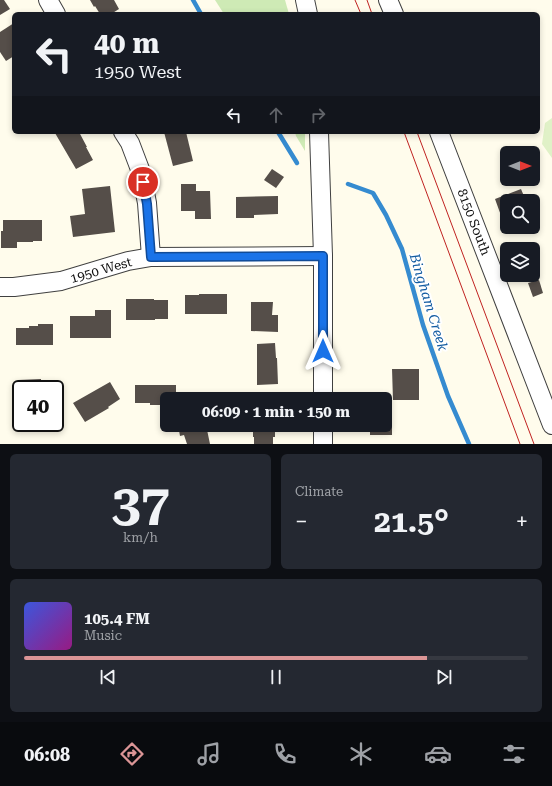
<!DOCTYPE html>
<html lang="en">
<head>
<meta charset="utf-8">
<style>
	body { margin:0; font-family:"Roboto Serif",serif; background:#242831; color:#f1f3f6; height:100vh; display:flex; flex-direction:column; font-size:15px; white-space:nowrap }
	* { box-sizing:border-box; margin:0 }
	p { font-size:13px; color:#9ea1a6 }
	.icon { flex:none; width:22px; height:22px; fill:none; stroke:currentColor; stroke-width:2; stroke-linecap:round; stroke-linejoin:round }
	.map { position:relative; height:444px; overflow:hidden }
	.details { display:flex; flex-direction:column; gap:10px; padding:10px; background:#0d0f14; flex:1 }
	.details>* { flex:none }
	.banner { position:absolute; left:12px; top:12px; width:528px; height:122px; border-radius:6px; box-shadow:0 2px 6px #0003; background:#171b24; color:#f1f3f6; overflow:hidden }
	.needle { width:26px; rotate:90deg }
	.buttons { position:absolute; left:500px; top:146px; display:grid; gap:8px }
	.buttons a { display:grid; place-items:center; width:40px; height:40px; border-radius:6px; background:#171b24; box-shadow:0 2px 6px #0003; font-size:20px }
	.speed { position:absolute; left:12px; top:380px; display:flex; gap:8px; font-size:20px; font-weight:700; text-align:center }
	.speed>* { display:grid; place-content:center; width:52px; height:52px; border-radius:50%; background:#171b24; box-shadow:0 2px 6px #0003; line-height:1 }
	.speed .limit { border:2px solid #111; border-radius:6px; background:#fff; color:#111 }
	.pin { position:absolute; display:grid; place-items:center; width:34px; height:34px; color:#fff; margin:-17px; border:2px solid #fff; border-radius:50%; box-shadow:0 1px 4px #0007 }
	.me { position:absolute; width:44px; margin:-22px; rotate:0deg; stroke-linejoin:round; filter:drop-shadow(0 0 3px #0008) }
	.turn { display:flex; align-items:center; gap:14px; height:84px; padding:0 16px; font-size:18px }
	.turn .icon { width:52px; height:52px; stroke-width:2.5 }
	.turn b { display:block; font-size:28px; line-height:34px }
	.lanes { display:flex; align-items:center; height:38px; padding:0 16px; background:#0003; justify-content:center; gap:20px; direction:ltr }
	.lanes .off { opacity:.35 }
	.big { font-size:30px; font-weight:700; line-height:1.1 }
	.details .tile { flex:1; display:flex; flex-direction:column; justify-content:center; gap:6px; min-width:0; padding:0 14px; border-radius:6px; background:#242831 }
	.details .dial { align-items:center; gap:0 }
	.dial b { font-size:52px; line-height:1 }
	.song { display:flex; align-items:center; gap:12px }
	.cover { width:48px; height:48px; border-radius:6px; background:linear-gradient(135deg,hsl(230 70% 55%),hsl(310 70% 35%)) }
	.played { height:4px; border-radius:2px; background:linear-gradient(90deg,#db9596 80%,#363941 80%) }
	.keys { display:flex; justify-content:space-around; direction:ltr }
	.heat { display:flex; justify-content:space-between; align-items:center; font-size:22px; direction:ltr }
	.details .tiles { flex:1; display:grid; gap:10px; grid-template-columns:1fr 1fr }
	.tile:last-child { grid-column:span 2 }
	.trip { position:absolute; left:160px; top:392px; width:232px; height:40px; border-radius:6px; background:#171b24; box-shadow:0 2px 6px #0003; font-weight:700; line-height:40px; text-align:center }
	.tabs { display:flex; height:64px; justify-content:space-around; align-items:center; background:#090b0e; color:#9ea1a6 }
	.tabs .icon { width:28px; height:28px }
	.tabs .active { color:#db9596 }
	.tabs b { font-size:18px; color:#f1f3f6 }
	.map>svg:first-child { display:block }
</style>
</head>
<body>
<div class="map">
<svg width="552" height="444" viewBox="0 0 552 444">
	<rect width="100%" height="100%" fill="#fffcec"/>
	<g fill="#ceeab5">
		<polygon points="215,0 285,0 289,14 224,14"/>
		<polygon points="295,132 305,132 305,151 296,136"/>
	</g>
	<polygon fill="#e0f1c7" points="552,118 552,158 542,144 545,123"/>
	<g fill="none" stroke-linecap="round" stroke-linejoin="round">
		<g stroke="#358bd0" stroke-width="4.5">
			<polyline points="193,0 201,14"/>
			<polyline points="278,132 297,163"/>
			<polyline points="348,184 373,193 386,215 402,249 423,325 448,396 469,444"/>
		</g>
	</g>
	<g fill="#554e49">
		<polygon points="0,0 4,0 10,9 0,15"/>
		<polygon points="90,0 114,0 119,9 111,14 100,14 95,6 94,7"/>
		<polygon points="14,23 14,56 6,61 0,52 0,32"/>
		<polygon points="57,132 79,132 87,147 86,147 93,160 76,169 55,133"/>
		<polygon points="164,132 186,132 193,161 173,166"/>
		<polygon points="272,169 284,177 276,188 264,180"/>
		<polygon points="181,184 196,184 196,191 210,191 211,219 195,219 195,211 181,211"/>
		<polygon points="110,186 115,232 73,237 70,216 85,214 82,189"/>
		<polygon points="521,189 526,201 507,201 507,220 503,221 495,199"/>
		<polygon points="278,196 278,214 254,215 254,218 236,218 236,197"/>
		<polygon points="3,220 42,220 42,241 33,241 33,242 17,242 17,248 1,248 1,231 3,231"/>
		<polygon points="539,280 543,293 533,297 528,283"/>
		<polygon points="199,294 227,294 227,314 185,314 185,295 199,295"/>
		<polygon points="126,299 154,299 154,300 168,300 168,319 155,319 155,320 126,320"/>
		<polygon points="251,302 273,302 272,315 278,315 278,332 251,331"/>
		<polygon points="95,310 111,310 111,338 70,338 70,316 95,316"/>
		<polygon points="38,324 53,324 53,345 16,345 16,328 29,328 29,326 38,326"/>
		<polygon points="275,343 276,358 277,358 278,384 257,385 257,344"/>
		<polygon points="392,369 419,369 419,400 393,400"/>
		<polygon points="41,379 41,389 21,389 21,423 19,423 19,396 18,396 18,380"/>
		<polygon points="110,382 120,399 108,407 109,408 85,422 73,403"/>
		<polygon points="135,385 176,385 176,399 167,399 167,405 150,405 150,403 135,403"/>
		<polygon points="392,402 392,435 370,435 370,425 385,425 385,403"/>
		<polygon points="178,425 206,425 210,444 187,444 184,435 180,436"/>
		<polygon points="253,425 275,425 275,437 273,437 273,444 254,444 254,437 253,437"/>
	</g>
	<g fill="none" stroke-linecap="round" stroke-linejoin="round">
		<g stroke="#404040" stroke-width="20">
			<g id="minor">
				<polyline points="48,0 56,14"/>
				<polyline points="305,0 308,14"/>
				<polyline points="388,0 394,14"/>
				<polyline points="123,132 130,143 141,172 147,203 151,257"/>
				<polyline points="319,132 323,256 323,399"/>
				<polyline points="439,132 552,425"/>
				<polyline points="0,287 14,287 61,281 128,261 151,257 323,256"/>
				<polyline points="323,444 323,425"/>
			</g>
		</g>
		<use href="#minor" stroke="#fff" stroke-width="18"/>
		<g stroke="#c02221" stroke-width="1">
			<polyline points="355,0 361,14"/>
			<polyline points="367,0 372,14"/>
			<polyline points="404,132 520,444"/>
			<polyline points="417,132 534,444"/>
		</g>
	</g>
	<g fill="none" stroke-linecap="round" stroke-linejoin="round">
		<g stroke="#114b97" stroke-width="10">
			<polyline id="route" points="143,182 147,204 151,257 323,256 323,351"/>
		</g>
		<use href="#route" stroke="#1a73e8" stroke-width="7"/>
	</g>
	<g text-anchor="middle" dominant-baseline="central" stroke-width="4" stroke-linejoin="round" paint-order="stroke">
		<g font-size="13" fill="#0d0d0d" stroke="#fff">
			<text transform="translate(474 222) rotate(69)">8150 South</text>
			<text transform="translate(101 270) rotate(-16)">1950 West</text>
		</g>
		<g font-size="14" font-style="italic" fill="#135ca1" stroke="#fff">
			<text transform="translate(429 302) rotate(73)">Bingham Creek</text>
		</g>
	</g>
</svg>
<div class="buttons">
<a><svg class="needle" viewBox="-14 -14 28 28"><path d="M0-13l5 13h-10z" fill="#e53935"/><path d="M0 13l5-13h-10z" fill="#9ea1a6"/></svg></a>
<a><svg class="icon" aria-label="search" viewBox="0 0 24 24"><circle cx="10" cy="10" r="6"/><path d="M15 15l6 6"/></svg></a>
<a><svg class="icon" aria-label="layers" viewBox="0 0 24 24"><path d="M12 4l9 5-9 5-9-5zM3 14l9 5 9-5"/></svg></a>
</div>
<div class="speed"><div class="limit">40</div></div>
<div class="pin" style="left:143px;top:182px;background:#d93025"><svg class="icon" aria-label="arrive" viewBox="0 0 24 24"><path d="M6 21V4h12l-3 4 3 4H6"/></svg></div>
<svg class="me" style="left:323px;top:351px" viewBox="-20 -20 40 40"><path d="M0-17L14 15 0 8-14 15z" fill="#1a73e8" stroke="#fff" stroke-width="4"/></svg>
<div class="trip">06:09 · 1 min · 150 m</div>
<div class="banner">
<div class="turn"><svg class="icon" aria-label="left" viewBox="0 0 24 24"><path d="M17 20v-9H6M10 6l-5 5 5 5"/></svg><div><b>40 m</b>1950 West</div></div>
<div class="lanes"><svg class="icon" aria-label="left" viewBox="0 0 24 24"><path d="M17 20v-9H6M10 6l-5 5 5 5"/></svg><svg class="icon off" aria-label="ahead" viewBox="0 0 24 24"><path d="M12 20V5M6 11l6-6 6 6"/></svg><svg class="icon off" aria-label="right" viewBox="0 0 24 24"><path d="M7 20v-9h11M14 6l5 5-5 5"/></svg></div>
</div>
</div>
<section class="details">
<div class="tiles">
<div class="tile dial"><b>37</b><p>km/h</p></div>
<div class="tile"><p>Climate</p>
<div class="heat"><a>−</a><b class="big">21.5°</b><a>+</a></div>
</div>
<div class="tile">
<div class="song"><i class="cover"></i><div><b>105.4 FM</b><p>Music</p></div></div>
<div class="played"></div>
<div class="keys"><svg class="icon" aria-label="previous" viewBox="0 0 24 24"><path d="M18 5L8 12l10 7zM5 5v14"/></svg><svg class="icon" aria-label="pause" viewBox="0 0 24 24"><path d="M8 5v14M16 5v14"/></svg><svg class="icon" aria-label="next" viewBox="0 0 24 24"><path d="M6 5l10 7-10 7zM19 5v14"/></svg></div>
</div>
</div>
</section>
<nav class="tabs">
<b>06:08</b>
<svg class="icon active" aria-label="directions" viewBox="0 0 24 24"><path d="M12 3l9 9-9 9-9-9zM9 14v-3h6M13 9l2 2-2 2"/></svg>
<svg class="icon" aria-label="music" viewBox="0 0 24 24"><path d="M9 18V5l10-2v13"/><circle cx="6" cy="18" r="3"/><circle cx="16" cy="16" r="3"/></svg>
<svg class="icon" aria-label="phone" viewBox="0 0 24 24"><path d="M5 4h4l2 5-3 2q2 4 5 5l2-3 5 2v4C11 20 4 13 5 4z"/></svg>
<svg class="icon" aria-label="climate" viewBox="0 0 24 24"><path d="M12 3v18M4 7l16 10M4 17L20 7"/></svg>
<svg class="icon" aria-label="car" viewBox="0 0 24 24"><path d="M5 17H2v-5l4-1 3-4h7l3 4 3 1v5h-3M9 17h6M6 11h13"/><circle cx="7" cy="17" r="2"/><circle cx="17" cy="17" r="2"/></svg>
<svg class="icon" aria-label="filters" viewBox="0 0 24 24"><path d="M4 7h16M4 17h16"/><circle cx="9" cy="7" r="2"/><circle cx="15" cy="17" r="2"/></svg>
</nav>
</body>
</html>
